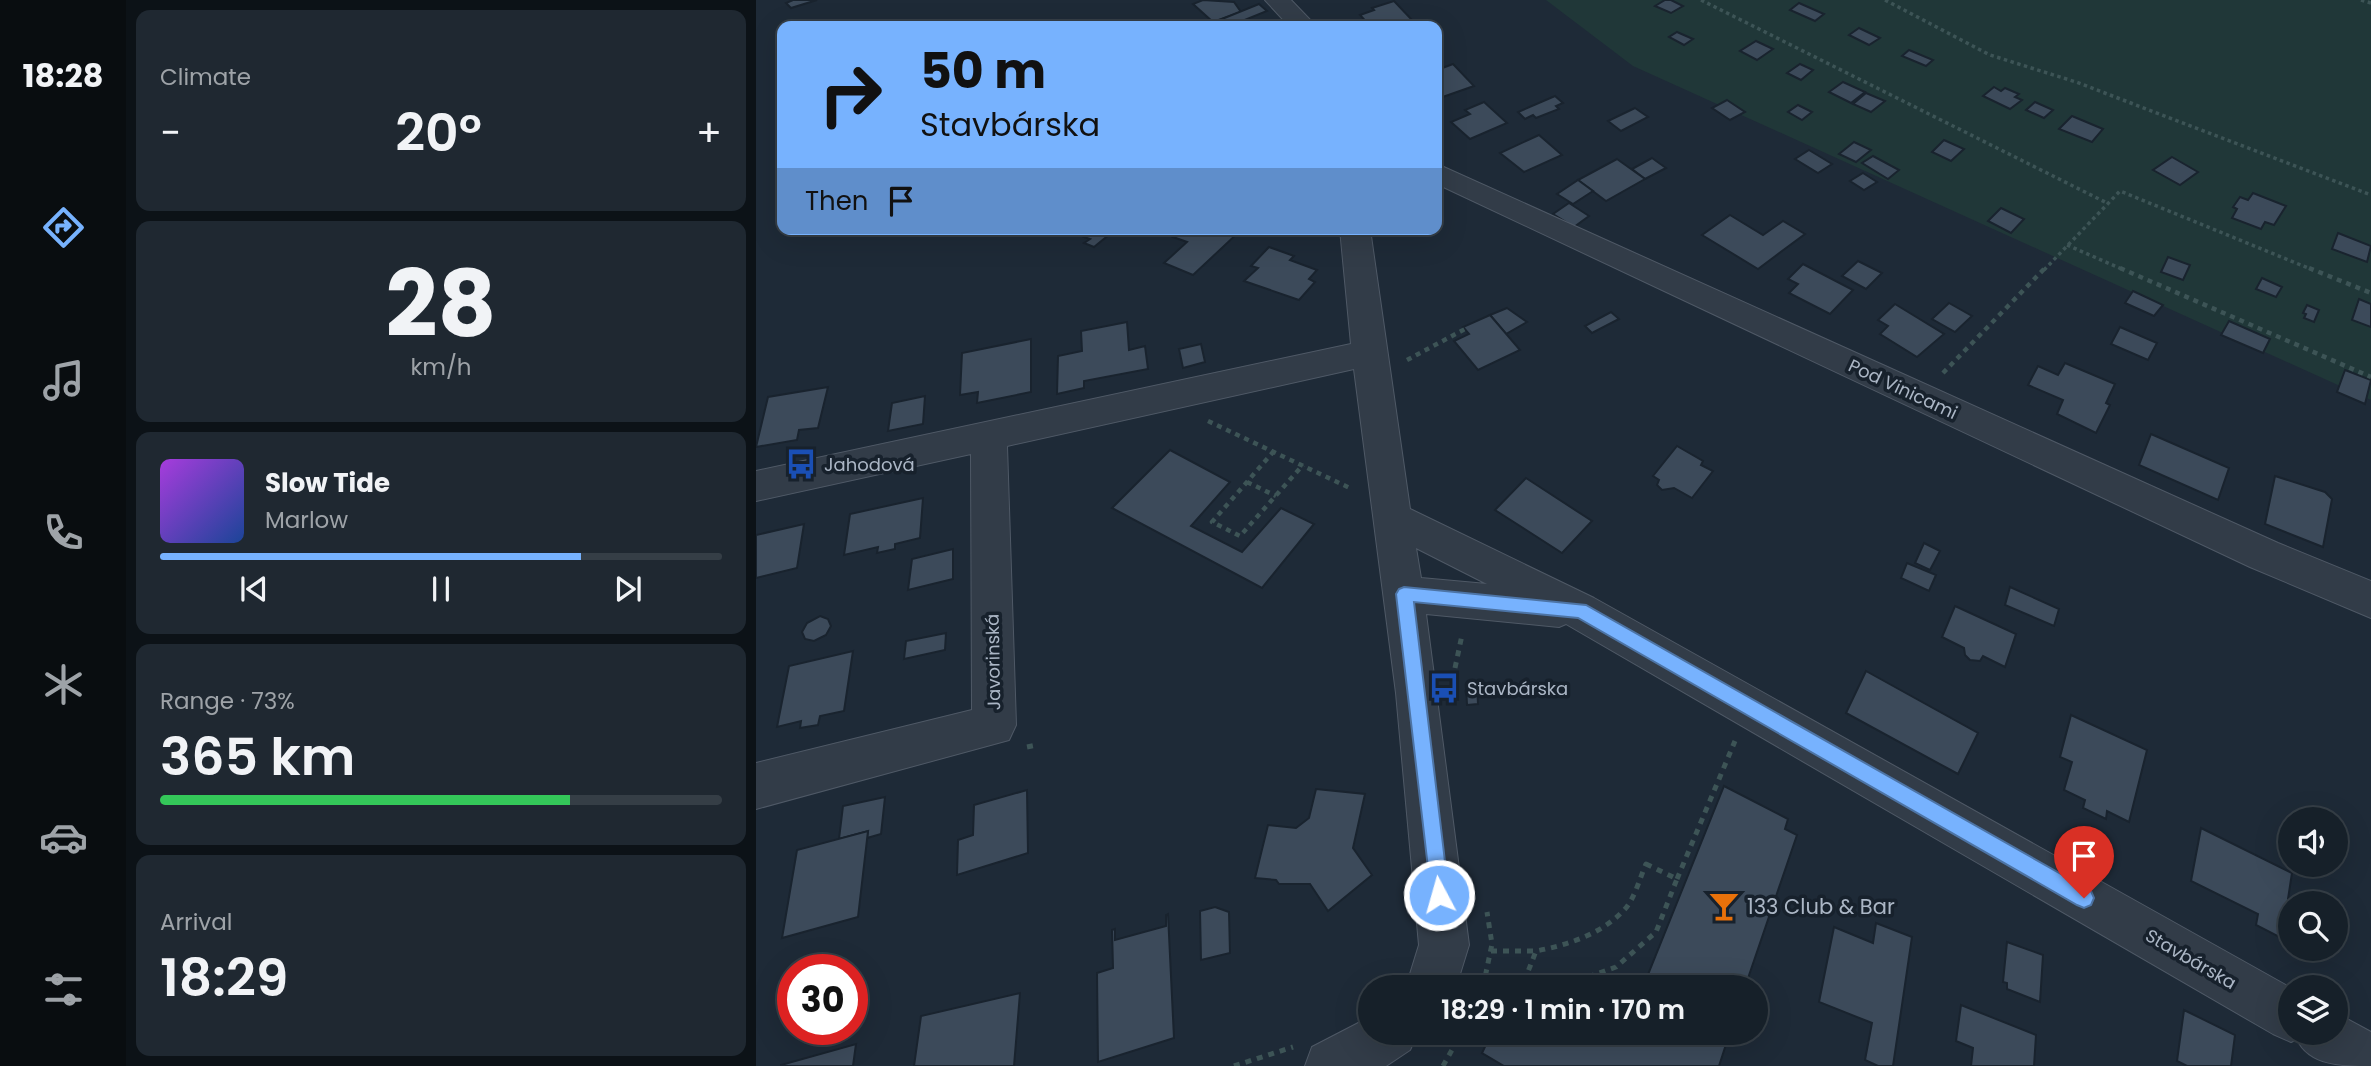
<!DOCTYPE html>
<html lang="en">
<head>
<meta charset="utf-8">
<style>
	body { margin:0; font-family:Poppins,sans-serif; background:#1f2831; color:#f1f3f6; height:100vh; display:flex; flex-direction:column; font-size:26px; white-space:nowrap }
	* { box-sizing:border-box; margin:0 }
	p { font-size:23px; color:#9ea3a8 }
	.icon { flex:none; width:38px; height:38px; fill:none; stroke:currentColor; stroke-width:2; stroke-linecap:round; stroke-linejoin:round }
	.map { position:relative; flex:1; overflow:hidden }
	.details { display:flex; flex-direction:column; gap:10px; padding:10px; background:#0c1217; width:630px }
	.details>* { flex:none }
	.guide { position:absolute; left:21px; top:21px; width:665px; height:214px; border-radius:14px; box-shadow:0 7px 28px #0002,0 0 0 2px #353e46; background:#77b2fe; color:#111; overflow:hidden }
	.buttons { position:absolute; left:1522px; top:807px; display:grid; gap:14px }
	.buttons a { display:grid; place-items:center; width:70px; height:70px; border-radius:50%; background:#162029; box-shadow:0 7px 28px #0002,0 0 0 2px #353e46; font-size:35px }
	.speed { position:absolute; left:21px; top:954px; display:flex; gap:14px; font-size:35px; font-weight:700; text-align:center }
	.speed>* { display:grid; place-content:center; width:91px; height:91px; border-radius:50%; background:#162029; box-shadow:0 7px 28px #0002,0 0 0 2px #353e46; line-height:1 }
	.speed .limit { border:10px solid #d22; background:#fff; color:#111 }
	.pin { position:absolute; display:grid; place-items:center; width:60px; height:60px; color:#fff; margin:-72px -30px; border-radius:50% 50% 50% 0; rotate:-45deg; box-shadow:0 0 7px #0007 }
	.pin .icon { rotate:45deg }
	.me { position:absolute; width:77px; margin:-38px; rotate:354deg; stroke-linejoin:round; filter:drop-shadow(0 0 5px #0008) }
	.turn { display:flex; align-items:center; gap:24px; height:147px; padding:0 28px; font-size:32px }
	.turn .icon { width:91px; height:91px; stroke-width:2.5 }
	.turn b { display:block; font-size:49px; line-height:60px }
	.then { display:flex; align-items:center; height:66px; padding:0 28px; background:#0003; gap:14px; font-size:26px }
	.big { font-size:52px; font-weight:600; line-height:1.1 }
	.details .widget { flex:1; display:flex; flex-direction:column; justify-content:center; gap:10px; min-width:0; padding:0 24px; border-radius:14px; background:#1f2831 }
	.details .dial { align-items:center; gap:0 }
	.dial b { font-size:91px; line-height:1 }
	.song { display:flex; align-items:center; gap:21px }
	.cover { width:84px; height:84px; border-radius:10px; background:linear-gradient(135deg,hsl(280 70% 55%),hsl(220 70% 35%)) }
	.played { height:7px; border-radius:4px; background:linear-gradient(90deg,#77b2fe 75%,#353e46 75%) }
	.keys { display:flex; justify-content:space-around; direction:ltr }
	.heat { display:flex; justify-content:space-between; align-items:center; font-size:38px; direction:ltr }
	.charge { height:10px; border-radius:5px; background:linear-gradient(90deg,#34c759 73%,#353e46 0) }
	.trip { position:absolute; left:602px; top:975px; width:410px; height:70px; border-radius:35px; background:#162029; box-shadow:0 7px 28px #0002,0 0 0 2px #353e46; font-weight:600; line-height:70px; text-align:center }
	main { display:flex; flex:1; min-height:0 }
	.dock { display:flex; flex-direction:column; width:126px; justify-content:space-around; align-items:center; background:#090d10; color:#9ea3a8 }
	.dock .icon { width:49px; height:49px }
	.dock .selected { color:#77b2fe }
	.dock b { font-size:32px; color:#f1f3f6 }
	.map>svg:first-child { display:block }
</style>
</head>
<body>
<main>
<nav class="dock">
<b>18:28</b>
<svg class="icon selected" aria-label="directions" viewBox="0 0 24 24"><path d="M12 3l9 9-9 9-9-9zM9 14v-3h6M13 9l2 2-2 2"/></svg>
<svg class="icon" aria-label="music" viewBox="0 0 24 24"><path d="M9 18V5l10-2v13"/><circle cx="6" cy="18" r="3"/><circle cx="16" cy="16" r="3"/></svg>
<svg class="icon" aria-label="phone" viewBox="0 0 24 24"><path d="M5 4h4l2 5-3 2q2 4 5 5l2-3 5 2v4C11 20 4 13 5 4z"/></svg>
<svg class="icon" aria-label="climate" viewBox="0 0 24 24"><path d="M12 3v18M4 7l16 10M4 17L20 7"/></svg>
<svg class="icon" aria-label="car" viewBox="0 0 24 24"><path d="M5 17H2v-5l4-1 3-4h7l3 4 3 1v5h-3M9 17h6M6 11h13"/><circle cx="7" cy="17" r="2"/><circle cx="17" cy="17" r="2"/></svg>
<svg class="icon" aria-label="filters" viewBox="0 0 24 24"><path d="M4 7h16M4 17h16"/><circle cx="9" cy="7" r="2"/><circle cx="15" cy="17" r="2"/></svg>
</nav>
<section class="details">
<div class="widget"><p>Climate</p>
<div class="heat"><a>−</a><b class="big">20°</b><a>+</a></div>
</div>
<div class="widget dial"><b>28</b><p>km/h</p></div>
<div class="widget">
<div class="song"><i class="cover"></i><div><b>Slow Tide</b><p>Marlow</p></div></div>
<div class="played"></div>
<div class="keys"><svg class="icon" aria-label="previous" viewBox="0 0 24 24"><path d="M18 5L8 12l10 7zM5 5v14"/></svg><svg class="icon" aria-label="pause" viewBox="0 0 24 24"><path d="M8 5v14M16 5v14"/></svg><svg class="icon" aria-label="next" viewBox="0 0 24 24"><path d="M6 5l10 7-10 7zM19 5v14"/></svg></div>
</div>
<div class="widget"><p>Range · 73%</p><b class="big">365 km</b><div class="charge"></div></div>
<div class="widget"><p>Arrival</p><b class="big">18:29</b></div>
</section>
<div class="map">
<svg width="1615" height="1066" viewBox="0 0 1615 1066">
	<rect width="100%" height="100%" fill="#1e2a37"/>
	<polygon fill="#203738" points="790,0 1615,0 1615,400 877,66"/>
	<g fill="#3c4a5a" stroke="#19232e" stroke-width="2">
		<polygon points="37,0 61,0 35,8 30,3"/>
		<polygon points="447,0 478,2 485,12 457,22 437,4"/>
		<polygon points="909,0 915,0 927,6 915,13 899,6"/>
		<polygon points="638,1 656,20 635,26 614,26 604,15 618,10 616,8"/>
		<polygon points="1043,3 1068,14 1059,21 1034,10"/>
		<polygon points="503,4 511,11 474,26 467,26 461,21"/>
		<polygon points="1103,28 1124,38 1113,45 1093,35"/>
		<polygon points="921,32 937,39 928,45 913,37"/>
		<polygon points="1000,41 1017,49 1001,60 984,51"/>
		<polygon points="1153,50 1177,60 1170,66 1146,56"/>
		<polygon points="697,64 718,86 681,99 681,70"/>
		<polygon points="1044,64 1057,70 1045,80 1031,73"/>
		<polygon points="1087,82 1109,92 1095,103 1073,92"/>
		<polygon points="1238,87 1245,91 1249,88 1263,94 1259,97 1266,100 1254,109 1227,96"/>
		<polygon points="1110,93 1129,101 1115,112 1097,104"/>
		<polygon points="799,96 807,103 800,106 803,109 780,118 777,115 769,119 762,112"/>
		<polygon points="971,100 989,112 974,120 956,108"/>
		<polygon points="728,102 751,123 714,139 695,122 714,114 709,110"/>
		<polygon points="1279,102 1297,110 1288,118 1270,110"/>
		<polygon points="1042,105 1056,112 1046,120 1032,112"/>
		<polygon points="879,108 892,117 865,131 852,121"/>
		<polygon points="1316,116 1347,129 1336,142 1303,129"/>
		<polygon points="783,135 806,155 768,172 744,153"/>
		<polygon points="1188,140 1208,149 1195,161 1176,152"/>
		<polygon points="1098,142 1115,150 1100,162 1083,154"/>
		<polygon points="1053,150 1076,164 1062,173 1039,159"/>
		<polygon points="1117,156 1143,170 1132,179 1106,163"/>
		<polygon points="1416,157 1442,172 1424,185 1397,170"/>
		<polygon points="896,158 910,168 889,179 876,169"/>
		<polygon points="861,159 889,179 850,201 822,180"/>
		<polygon points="1107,173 1121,182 1108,190 1094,181"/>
		<polygon points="822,180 837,191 817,204 801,194"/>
		<polygon points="1497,193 1530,206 1518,225 1509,222 1505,229 1476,218 1481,209 1477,207 1484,197 1492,200"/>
		<polygon points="813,203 833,216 818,227 797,214"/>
		<polygon points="1245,208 1268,219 1255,233 1232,221"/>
		<polygon points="974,215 1007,235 1027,221 1049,234 1002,269 946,235"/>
		<polygon points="319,229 360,229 338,247 328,243 334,239 328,237 331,234"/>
		<polygon points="425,229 481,229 484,231 437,275 408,263 431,242 417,237"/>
		<polygon points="1582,233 1615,246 1611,262 1576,249"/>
		<polygon points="513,247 538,256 534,260 561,270 553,279 559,282 543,300 488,281 502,268 495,266"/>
		<polygon points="1412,257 1434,265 1427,280 1405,272"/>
		<polygon points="1102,261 1126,273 1110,289 1086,276"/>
		<polygon points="1047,264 1097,290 1074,314 1033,293 1042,284 1032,279"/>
		<polygon points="1506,278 1526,287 1520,297 1500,289"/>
		<polygon points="1377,291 1407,305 1398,316 1369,303"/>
		<polygon points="1603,299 1615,304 1615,327 1596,320"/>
		<polygon points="1193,303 1216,316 1199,332 1176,319"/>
		<polygon points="1139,304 1188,334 1161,357 1124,334 1132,326 1122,320"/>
		<polygon points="1551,305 1563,310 1558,322 1548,318 1550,314 1547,313"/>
		<polygon points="751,308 771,322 750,334 734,315"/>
		<polygon points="855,312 863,319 836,333 829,326"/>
		<polygon points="734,315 764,350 722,370 698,341 713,334 707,327"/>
		<polygon points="1473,321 1514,339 1507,353 1465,335"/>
		<polygon points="371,322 373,350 389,346 392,369 328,381 328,388 301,394 302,356 326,351 325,331"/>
		<polygon points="1364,327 1401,343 1392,360 1355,344"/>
		<polygon points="275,339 275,392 221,403 222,392 204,395 206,353"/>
		<polygon points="445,344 449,362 427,368 423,349"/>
		<polygon points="1309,363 1359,384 1350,403 1354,405 1340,433 1301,414 1307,400 1272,385 1282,366 1302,375"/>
		<polygon points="1589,370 1615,380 1609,404 1581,392"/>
		<polygon points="72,387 62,428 43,430 41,440 0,447 12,397"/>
		<polygon points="169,396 167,424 132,431 136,403"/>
		<polygon points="1395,434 1473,468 1462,500 1383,465"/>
		<polygon points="921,446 947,461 945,465 957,471 936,498 918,488 906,490 901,485 903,480 897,476"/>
		<polygon points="414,450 474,482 435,526 486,552 525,508 558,524 506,588 356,508"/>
		<polygon points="1519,476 1569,492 1576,499 1567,547 1509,524"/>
		<polygon points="770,478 836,521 806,553 739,510"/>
		<polygon points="167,498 164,538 139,544 139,549 121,553 122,547 88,555 94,514"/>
		<polygon points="48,524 41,568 0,578 0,535"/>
		<polygon points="1168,543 1184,551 1174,570 1159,563"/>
		<polygon points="197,549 197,579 152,590 156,559"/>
		<polygon points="1151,563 1180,575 1173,591 1145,578"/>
		<polygon points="1254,587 1303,609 1298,626 1249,605"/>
		<polygon points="1199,606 1260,634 1249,667 1227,656 1224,661 1214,660 1209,655 1208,648 1186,637"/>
		<polygon points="64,616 72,619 75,626 70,635 58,641 49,639 46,632 51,623"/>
		<polygon points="190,633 189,650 148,659 150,641"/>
		<polygon points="97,651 88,711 64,716 62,725 44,728 45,721 21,727 33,666"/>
		<polygon points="1110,671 1222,733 1202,774 1090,713"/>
		<polygon points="721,684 722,704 711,705 710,685"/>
		<polygon points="1315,715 1391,750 1373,822 1351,811 1350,819 1327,808 1329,800 1308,790 1316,762 1304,757"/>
		<polygon points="968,786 1032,819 1029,829 1041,835 989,987 870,987 891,977"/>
		<polygon points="560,789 609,794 597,848 616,875 572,911 554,884 523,884 520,880 499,878 512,825 540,828 553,818"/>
		<polygon points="271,790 272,853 201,875 202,840 217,835 218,805"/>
		<polygon points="129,797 125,834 111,838 112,831 83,839 87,806"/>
		<polygon points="1445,828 1536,873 1532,899 1539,903 1535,903 1533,942 1500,925 1502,914 1435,881"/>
		<polygon points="112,831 102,917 26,938 41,850"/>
		<polygon points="459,907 473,912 474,953 445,960 444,911"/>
		<polygon points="412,914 418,1038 342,1062 341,973 357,968 356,930 359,929 359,940 410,926 410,915"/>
		<polygon points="1120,923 1156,937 1137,1066 1122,1066 1109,1060 1116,1023 1063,1002 1078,927 1117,943"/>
		<polygon points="1251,942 1287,955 1284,1002 1251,989 1251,983 1247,982"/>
		<polygon points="264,993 258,1066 158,1066 165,1016"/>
		<polygon points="1205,1005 1280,1035 1278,1066 1215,1066 1217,1048 1200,1041"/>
		<polygon points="1428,1010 1479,1035 1475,1066 1431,1066 1421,1061"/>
		<polygon points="736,1032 974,1032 963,1066 748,1066 726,1053"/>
		<polygon points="100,1044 97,1066 25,1066 25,1065"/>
	</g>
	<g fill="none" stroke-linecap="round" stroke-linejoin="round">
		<g stroke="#4f5966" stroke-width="2">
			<g id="minor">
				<polygon points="509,0 535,0 560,26 533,26"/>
				<polygon points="681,164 1522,543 1615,581 1615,618 1494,567 681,184"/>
				<path d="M 584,229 L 614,229 L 654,509 L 838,598 L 1535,988 L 1535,1032 L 1580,1032 L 1580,1013 L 1615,1032 L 1615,1066 C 1588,1066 1553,1066 1541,1039 L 1535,1042 L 1517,1034 L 810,624 L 803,627 L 670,614 L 713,945 L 700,987 L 650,987 L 663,945 L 640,693 L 598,369 L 251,446 L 260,725 L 253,740 L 0,809 L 0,763 L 216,710 L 215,454 L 0,501 L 0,471 L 595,344 ZM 660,548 L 731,584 L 665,578 Z"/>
				<polygon points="614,1017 614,1032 662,1032 654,1050 630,1066 549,1066 556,1047"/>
			</g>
		</g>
		<g stroke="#3d5456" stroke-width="3.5" stroke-dasharray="3.5 3.5" stroke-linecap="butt">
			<polyline points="945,0 1351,203"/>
			<polyline points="1129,0 1234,55 1320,82 1615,195"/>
			<polyline points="1605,0 1615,3"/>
			<polyline points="1311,245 1368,270"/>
			<polyline points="1288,270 1364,191 1557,270"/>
		</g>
		<g stroke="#3d5456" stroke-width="4.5" stroke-dasharray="5 5" stroke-linecap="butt">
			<polyline points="1364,268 1615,377"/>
			<polyline points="1553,268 1615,293"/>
			<polyline points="651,360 709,329"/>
			<polyline points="1187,373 1289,268"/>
			<polyline points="452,421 596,489"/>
			<polyline points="518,451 456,522 484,536 547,465"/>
			<polyline points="491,482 520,496"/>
		</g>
		<g stroke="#3d5456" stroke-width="5" stroke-dasharray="6 6" stroke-linecap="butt">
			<polyline points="699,668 706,635"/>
			<polyline points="271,747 281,745"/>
			<path d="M 890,864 L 921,879 L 900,932 L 860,967 L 815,983 L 768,982 L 780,951 C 812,945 846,934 869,909 C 879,898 884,877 890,864 Z"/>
			<polyline points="921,879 979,741"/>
			<polyline points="735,951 780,951"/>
			<polyline points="727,987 736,944 731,912"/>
			<polyline points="478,1066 537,1047"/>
			<polyline points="687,1066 706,1032"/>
		</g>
		<use href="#minor" fill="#323c48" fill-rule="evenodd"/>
	</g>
	<polygon fill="#77b2fe" stroke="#4d74a5" stroke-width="2" points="648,587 830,605 1335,891 1338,898 1335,905 1328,908 1321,905 822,618 658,602 693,895 690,902 683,905 676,902 640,594 643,589"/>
	<defs>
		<g id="bus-bare" transform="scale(2.415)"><path d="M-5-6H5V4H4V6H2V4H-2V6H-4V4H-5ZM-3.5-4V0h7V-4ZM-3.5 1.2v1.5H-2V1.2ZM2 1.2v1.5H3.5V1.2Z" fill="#1a4fb4" stroke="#17212c" stroke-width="2.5" paint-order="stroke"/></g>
		<g id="bar-bare" transform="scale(2.415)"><path d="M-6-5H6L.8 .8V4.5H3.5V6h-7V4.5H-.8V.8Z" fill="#e8710a" stroke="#17212c" stroke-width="2.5" paint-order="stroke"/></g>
	</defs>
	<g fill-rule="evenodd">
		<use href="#bus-bare" x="45" y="464"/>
		<use href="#bus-bare" x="688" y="688"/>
		<use href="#bar-bare" x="968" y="906"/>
	</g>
	<g text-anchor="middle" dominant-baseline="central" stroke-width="7" stroke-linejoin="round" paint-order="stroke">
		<g font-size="18" fill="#abb6c5" stroke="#17212c">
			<text transform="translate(1147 389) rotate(25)">Pod Vinicami</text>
			<text transform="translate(237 662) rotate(-91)">Javorinská</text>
			<text transform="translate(1435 959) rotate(30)">Stavbárska</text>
		</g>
		<g font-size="18" fill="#abb6c5" stroke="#17212c" text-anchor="start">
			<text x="68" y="464">Jahodová</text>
			<text x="711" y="688">Stavbárska</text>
		</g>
		<g font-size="21" fill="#abb6c5" stroke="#17212c" text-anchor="start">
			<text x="991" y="906">133 Club &amp; Bar</text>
		</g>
	</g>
</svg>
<div class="buttons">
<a><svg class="icon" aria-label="sound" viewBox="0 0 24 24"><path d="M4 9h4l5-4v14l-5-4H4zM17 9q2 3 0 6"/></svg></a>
<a><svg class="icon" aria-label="search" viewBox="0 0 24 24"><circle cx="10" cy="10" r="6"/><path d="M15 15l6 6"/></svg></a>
<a><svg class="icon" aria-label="layers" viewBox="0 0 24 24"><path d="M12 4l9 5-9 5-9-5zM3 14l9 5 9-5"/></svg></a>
</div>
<div class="speed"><div class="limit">30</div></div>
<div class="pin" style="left:1328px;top:898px;background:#d93025"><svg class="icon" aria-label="arrive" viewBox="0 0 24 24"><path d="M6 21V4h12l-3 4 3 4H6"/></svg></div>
<svg class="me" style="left:683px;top:895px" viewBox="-20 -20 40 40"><circle r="17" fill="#77b2fe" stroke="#fff" stroke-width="3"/><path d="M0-11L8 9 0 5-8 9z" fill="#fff"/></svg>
<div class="trip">18:29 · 1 min · 170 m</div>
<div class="guide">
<div class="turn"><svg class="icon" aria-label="right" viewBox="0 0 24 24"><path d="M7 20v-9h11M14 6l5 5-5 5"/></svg><div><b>50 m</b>Stavbárska</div></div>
<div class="then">Then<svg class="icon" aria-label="arrive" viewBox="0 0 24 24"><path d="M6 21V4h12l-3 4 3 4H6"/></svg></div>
</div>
</div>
</main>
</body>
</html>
